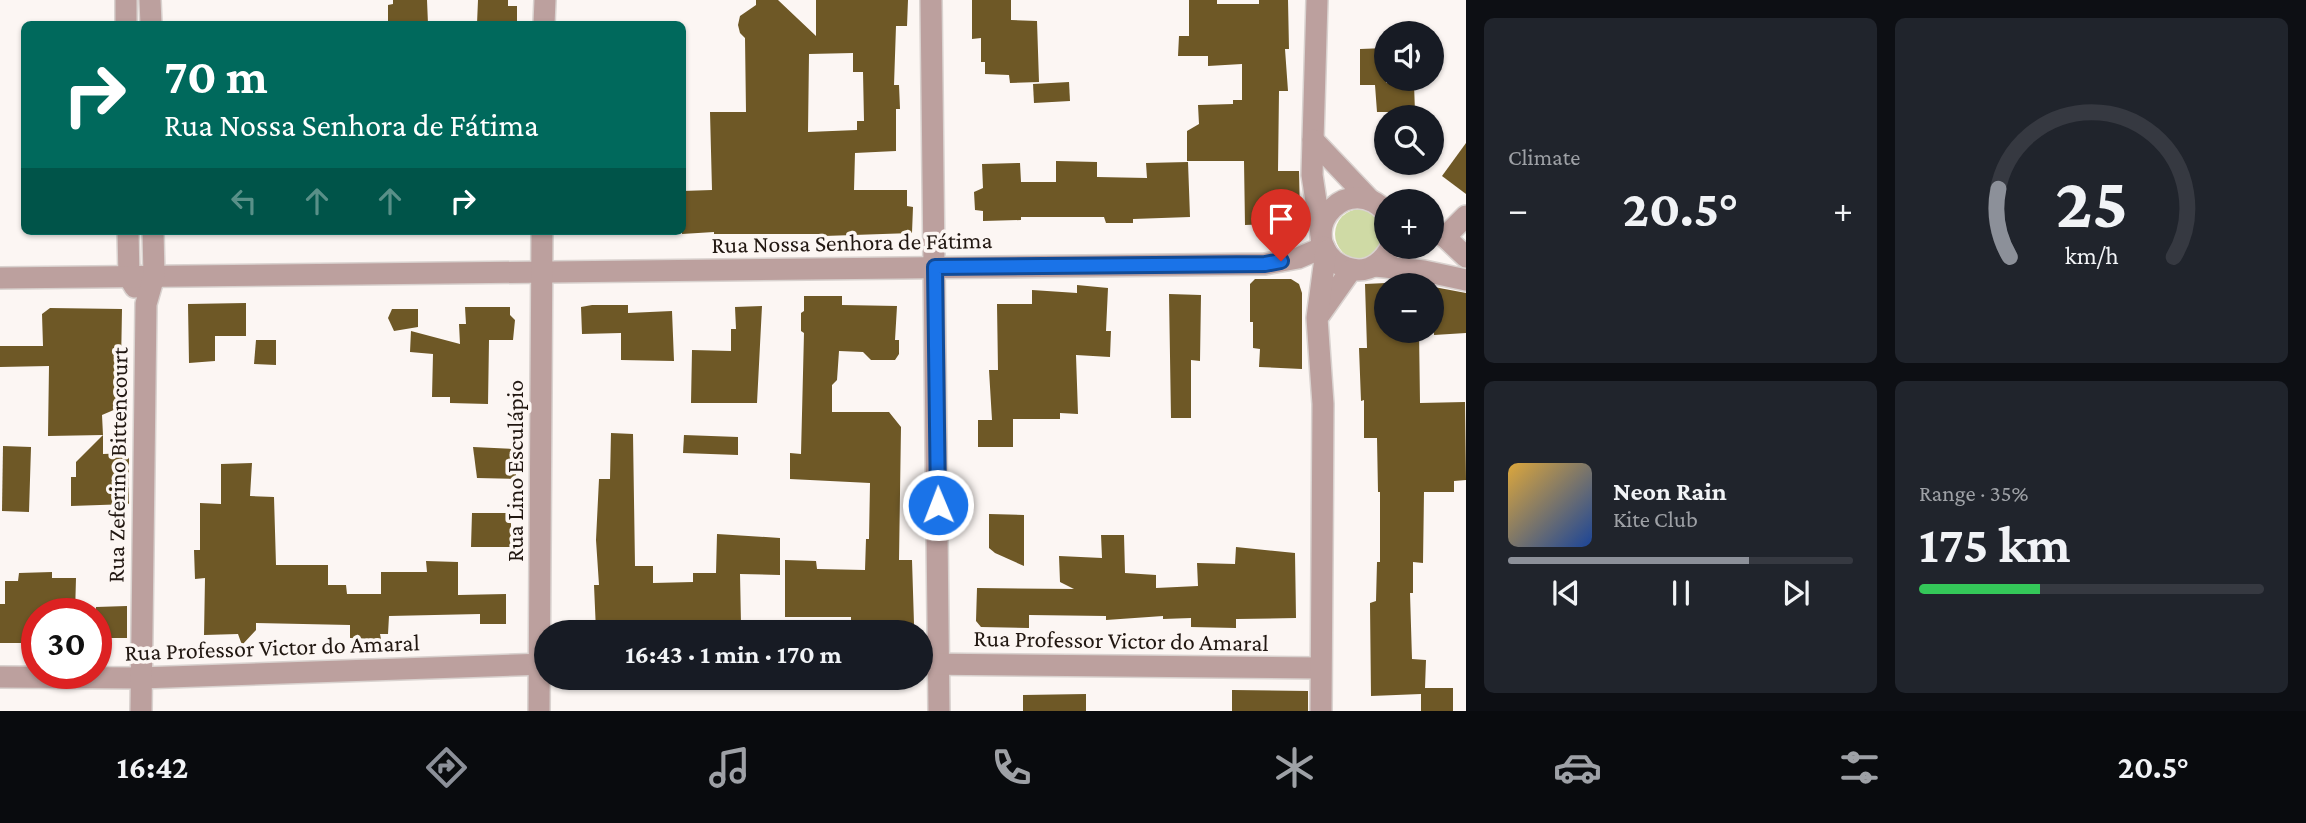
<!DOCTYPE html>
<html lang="en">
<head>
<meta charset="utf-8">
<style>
	body { margin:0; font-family:"Crimson Pro",serif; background:#20242c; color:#f1f3f6; height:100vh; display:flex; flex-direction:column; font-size:26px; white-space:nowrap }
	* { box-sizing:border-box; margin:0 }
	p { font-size:23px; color:#9ea1a6 }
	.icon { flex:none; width:38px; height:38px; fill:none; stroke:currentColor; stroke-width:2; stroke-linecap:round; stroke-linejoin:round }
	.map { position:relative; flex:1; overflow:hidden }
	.panel { display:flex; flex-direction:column; gap:18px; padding:18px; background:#0d0f14; width:840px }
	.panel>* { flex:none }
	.hud { position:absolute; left:21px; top:21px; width:665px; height:214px; border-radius:10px; box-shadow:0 2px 5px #0004; background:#00695c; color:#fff; overflow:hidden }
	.fabs { position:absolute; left:1374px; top:21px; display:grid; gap:14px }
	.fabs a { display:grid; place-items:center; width:70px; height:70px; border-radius:50%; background:#171b24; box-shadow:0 2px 5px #0004; font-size:35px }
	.speed { position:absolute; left:21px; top:598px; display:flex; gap:14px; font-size:35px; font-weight:700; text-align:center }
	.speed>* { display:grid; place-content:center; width:91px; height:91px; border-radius:50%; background:#171b24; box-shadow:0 2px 5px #0004; line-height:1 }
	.speed .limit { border:10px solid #d22; background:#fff; color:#111 }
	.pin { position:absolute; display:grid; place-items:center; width:60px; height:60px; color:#fff; margin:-72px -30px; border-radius:50% 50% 50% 0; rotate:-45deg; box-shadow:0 0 7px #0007 }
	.pin .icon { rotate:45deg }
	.me { position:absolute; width:77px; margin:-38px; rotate:359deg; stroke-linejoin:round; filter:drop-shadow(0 0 5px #0008) }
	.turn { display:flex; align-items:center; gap:24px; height:147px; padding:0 28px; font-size:32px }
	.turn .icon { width:91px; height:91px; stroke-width:2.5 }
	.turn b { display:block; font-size:49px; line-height:60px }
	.lanes { display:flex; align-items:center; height:66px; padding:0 28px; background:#0003; justify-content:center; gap:35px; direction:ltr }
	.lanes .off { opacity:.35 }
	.big { font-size:52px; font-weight:700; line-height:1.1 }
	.panel .widget { flex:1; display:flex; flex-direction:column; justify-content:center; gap:10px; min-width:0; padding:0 24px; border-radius:10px; background:#20242c }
	.panel .dial { align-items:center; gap:0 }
	.dial svg { height:182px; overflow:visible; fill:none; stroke:#363941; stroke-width:7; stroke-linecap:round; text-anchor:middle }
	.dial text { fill:#f1f3f6; stroke:none }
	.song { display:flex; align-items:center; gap:21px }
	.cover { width:84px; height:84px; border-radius:10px; background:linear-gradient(135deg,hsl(40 70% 55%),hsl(220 70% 35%)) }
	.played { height:7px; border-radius:4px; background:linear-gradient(90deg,#8c9099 70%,#363941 70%) }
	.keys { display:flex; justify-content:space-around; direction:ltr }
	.heat { display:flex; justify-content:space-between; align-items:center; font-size:38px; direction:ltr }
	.charge { height:10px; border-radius:5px; background:linear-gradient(90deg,#34c759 35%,#363941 0) }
	.panel .tiles { flex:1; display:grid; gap:18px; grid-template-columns:repeat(2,1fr) }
	.trip { position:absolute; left:534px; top:620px; width:399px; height:70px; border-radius:35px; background:#171b24; box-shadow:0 2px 5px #0004; font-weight:700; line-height:70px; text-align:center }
	.tabs { display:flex; height:112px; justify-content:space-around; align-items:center; background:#090b0e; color:#9ea1a6 }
	.tabs .icon { width:49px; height:49px }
	.tabs .on { color:#8c9099 }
	.tabs b { font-size:32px; color:#f1f3f6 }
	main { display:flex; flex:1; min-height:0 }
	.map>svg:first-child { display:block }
</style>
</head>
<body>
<main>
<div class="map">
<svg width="1466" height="711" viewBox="0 0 1466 711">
	<rect width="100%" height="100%" fill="#fcf6f3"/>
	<circle fill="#cfdaa5" cx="1360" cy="234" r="25"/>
	<g fill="#6e5826" fill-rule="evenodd">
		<polygon points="393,0 427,0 428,24 388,24 388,5 393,4"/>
		<polygon points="478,0 508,0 508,6 517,6 517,24 477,24"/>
		<path d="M 756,0 L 778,0 L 816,36 L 816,0 L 908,0 L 907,26 L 896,26 L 894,85 L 899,85 L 900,109 L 896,109 L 896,151 L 855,153 L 854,190 L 907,190 L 907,206 L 913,207 L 912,233 L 824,236 L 824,234 L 714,234 L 714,232 L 682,234 L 682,191 L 712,190 L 710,112 L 746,112 L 745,38 L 740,33 L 738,25 L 740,16 L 756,5 ZM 853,53 L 853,72 L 863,72 L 864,121 L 857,121 L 857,130 L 808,132 L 809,54 Z"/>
		<polygon points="972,0 1011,0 1011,20 1037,21 1039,82 1010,83 1009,75 985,74 985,62 981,62 981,38 972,39"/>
		<polygon points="1189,0 1217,0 1217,4 1259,4 1259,0 1288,0 1289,49 1285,49 1288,91 1279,91 1278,171 1299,171 1300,216 1293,223 1245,225 1244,161 1187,161 1187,131 1199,124 1198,105 1233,104 1233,100 1242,100 1242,64 1208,66 1208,56 1178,56 1179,36 1189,36"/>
		<polygon points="1386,48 1386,83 1414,84 1415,112 1377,112 1375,85 1360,85 1360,49"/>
		<polygon points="1069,82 1070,101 1034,103 1033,84"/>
		<polygon points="1466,143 1466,194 1442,176"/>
		<polygon points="1056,161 1097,162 1097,177 1147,178 1146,163 1188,162 1190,217 1133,219 1133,223 1106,223 1104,217 1021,217 1021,220 983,221 983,211 975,210 974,192 983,188 982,164 1020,163 1021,182 1056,182"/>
		<polygon points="1255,279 1291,279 1299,284 1302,293 1302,369 1259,367 1260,349 1253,348 1253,322 1250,322 1250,284"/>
		<polygon points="1386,283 1386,331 1419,331 1420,403 1465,402 1466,480 1454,481 1454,492 1424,492 1423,563 1413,562 1413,593 1410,593 1412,659 1426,660 1425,688 1453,688 1453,711 1421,711 1421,694 1371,696 1370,603 1376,601 1377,562 1380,562 1380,492 1378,492 1377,438 1364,438 1364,400 1361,401 1359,348 1367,348 1365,284"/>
		<polygon points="1077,285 1108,288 1106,331 1111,331 1110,357 1076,355 1078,414 1060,413 1060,419 1013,419 1013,447 978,447 978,420 992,420 989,370 998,370 997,304 1032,304 1032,290 1077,293"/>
		<polygon points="1434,287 1466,293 1466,333 1434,335"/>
		<polygon points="1169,294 1201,295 1200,361 1191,360 1191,418 1171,418"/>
		<polygon points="804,296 842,296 842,305 897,306 895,340 899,340 899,354 895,360 871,360 863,352 839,351 837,380 832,385 832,412 889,412 901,427 899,560 912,560 914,624 851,626 851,617 785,617 785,560 816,561 817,569 865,570 866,539 869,539 870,483 790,479 790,453 801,454 804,333 801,331 801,313 804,311"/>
		<polygon points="246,303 246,336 215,336 215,361 189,363 188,304"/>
		<polygon points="592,305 628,305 628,313 672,311 674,361 621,360 621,333 582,334 581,307"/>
		<polygon points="762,306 757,403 691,403 692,350 731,351 731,329 736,329 735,307"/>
		<polygon points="465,307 510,307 510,315 515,320 513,340 489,340 488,404 450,403 450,397 432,397 433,354 410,352 411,331 460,344 459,324 466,324"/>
		<polygon points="50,308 122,309 121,365 116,366 116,409 102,415 103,435 48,436 49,366 0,367 0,346 43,346 42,314"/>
		<polygon points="392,309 418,309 418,327 394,331 388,318"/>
		<polygon points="256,340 276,340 276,365 254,364"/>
		<polygon points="611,433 633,434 635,566 653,566 653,583 693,582 693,573 716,573 717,534 780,538 780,575 740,574 741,624 723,624 721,621 624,624 624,630 596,631 594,585 599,585 596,540 599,479 610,479"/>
		<polygon points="103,435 103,454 129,453 129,504 71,506 71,477 76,477 76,462"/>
		<polygon points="684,435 738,437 738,455 683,453"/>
		<polygon points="3,446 31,447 29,512 2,511"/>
		<polygon points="473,447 516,449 516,479 477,478"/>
		<polygon points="252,463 250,496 274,497 276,565 328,565 328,585 346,585 347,594 381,594 381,572 427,572 426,561 458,562 458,595 506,594 506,624 480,624 480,614 389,616 388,634 380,634 381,639 350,638 350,625 256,623 256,630 242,645 238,634 204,635 205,578 195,579 194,550 200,550 200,503 221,504 221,464"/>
		<polygon points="472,513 511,513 511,528 516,528 516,547 471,547"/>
		<polygon points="989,514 1024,515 1024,566 995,553 989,548"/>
		<polygon points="1101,535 1124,535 1125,573 1156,575 1156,588 1198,586 1197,563 1235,564 1236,547 1295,553 1296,618 1236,619 1236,628 1191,627 1191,618 1163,619 1163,616 1106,620 1106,616 1029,615 1029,628 981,627 976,621 977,588 1074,589 1060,582 1059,556 1102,558"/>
		<polygon points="52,572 52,578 76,578 75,614 37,614 37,643 0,643 0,604 5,604 5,581 18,581 19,573"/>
		<polygon points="127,606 127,638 96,638 96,607"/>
		<polygon points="1232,690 1308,691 1308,711 1232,711"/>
		<polygon points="1086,694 1086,711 1023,711 1023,695"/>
	</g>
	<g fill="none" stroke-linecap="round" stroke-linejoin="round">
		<g stroke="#d9d2cf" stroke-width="24">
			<g id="minor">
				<polyline points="126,0 126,24"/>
				<polyline points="150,0 151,24"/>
				<polyline points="931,0 939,711"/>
				<polyline points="1317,0 1312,175 1321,234"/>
				<polyline points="544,24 545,0"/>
				<polyline points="1313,140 1370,200"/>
				<path d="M 1386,212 C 1350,172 1297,226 1333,260 C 1340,266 1348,269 1358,270 C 1373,270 1384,260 1391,247"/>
				<polyline points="1432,229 1445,237 1466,257"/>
				<polyline points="128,231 129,277 135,287"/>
				<polyline points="1445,237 1466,216"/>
				<polyline points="1375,266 1424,271 1466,280"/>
				<polyline points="0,278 1265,264 1298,258 1324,247"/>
				<polyline points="1320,314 1351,270"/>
				<polyline points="920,664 1320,668"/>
				<polyline points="0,677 140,678 546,664"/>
				<polyline points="141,711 146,304 154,276 153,231"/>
				<polyline points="539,711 542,231"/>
				<polyline points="1321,711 1323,404 1317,318 1326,251"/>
			</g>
		</g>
		<use href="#minor" stroke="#bca09e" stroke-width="21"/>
	</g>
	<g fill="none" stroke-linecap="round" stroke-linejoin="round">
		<g stroke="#114b97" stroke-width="18">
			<polyline id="route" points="938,505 935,267 1265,264 1281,261"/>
		</g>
		<use href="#route" stroke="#1a73e8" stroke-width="12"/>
	</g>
	<g text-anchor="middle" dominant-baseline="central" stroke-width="7" stroke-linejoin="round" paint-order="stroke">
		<g font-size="24" fill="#211711" stroke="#fcf6f3">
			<text transform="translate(852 242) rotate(-1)">Rua Nossa Senhora de Fátima</text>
			<text transform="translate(117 465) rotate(-89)">Rua Zeferino Bittencourt</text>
			<text transform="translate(514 471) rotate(-90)">Rua Lino Esculápio</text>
			<text transform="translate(1121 640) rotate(1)">Rua Professor Victor do Amaral</text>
			<text transform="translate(272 647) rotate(-2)">Rua Professor Victor do Amaral</text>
		</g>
	</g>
</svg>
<div class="fabs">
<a><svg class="icon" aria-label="sound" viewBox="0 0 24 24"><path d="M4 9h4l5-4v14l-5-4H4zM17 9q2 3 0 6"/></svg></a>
<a><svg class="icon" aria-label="search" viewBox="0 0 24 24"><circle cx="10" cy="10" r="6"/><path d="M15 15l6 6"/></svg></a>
<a>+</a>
<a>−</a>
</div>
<div class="speed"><div class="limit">30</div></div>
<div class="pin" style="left:1281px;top:261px;background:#d93025"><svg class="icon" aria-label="arrive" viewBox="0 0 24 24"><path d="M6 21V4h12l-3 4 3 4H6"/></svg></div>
<svg class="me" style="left:938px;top:505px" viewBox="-20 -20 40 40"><circle r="17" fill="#1a73e8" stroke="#fff" stroke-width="3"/><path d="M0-11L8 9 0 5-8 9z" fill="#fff"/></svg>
<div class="trip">16:43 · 1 min · 170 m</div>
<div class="hud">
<div class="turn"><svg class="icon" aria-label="right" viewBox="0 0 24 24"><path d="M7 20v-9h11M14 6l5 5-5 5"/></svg><div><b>70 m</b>Rua Nossa Senhora de Fátima</div></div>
<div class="lanes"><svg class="icon off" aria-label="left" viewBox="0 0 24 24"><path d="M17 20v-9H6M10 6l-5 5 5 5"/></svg><svg class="icon off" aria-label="ahead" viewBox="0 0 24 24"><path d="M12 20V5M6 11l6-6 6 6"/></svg><svg class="icon off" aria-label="ahead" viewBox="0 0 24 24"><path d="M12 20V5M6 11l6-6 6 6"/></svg><svg class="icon" aria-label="right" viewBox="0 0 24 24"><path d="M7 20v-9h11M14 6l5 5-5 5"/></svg></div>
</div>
</div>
<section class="panel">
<div class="tiles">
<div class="widget"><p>Climate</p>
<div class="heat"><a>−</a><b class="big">20.5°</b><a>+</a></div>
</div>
<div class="widget dial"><svg viewBox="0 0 100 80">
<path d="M14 69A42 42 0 1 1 86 69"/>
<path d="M14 69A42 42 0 0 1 9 39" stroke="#8c9099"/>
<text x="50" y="56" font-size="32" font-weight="700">25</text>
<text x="50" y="72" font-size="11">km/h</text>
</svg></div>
<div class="widget">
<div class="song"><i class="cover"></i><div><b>Neon Rain</b><p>Kite Club</p></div></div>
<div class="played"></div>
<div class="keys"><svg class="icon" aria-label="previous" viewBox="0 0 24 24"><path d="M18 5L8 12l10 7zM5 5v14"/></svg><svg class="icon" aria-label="pause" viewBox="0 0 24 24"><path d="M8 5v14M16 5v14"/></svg><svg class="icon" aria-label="next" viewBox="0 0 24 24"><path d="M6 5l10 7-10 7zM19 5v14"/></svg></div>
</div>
<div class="widget"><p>Range · 35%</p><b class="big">175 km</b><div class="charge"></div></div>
</div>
</section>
</main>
<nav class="tabs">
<b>16:42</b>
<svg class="icon on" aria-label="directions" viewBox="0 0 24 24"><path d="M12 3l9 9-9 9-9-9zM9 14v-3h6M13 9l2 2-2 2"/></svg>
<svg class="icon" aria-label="music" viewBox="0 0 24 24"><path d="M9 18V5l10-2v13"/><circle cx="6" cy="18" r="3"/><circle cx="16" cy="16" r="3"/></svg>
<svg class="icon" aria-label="phone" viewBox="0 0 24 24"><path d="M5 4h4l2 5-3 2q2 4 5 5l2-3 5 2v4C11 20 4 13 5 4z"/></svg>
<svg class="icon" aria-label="climate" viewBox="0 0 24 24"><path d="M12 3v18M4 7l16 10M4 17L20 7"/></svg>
<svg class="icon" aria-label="car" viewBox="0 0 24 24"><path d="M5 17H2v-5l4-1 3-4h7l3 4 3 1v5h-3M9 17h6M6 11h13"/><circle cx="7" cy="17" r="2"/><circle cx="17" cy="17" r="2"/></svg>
<svg class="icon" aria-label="filters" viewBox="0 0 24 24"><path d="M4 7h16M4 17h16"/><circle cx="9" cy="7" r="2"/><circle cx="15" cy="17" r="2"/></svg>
<b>20.5°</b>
</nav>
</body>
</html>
